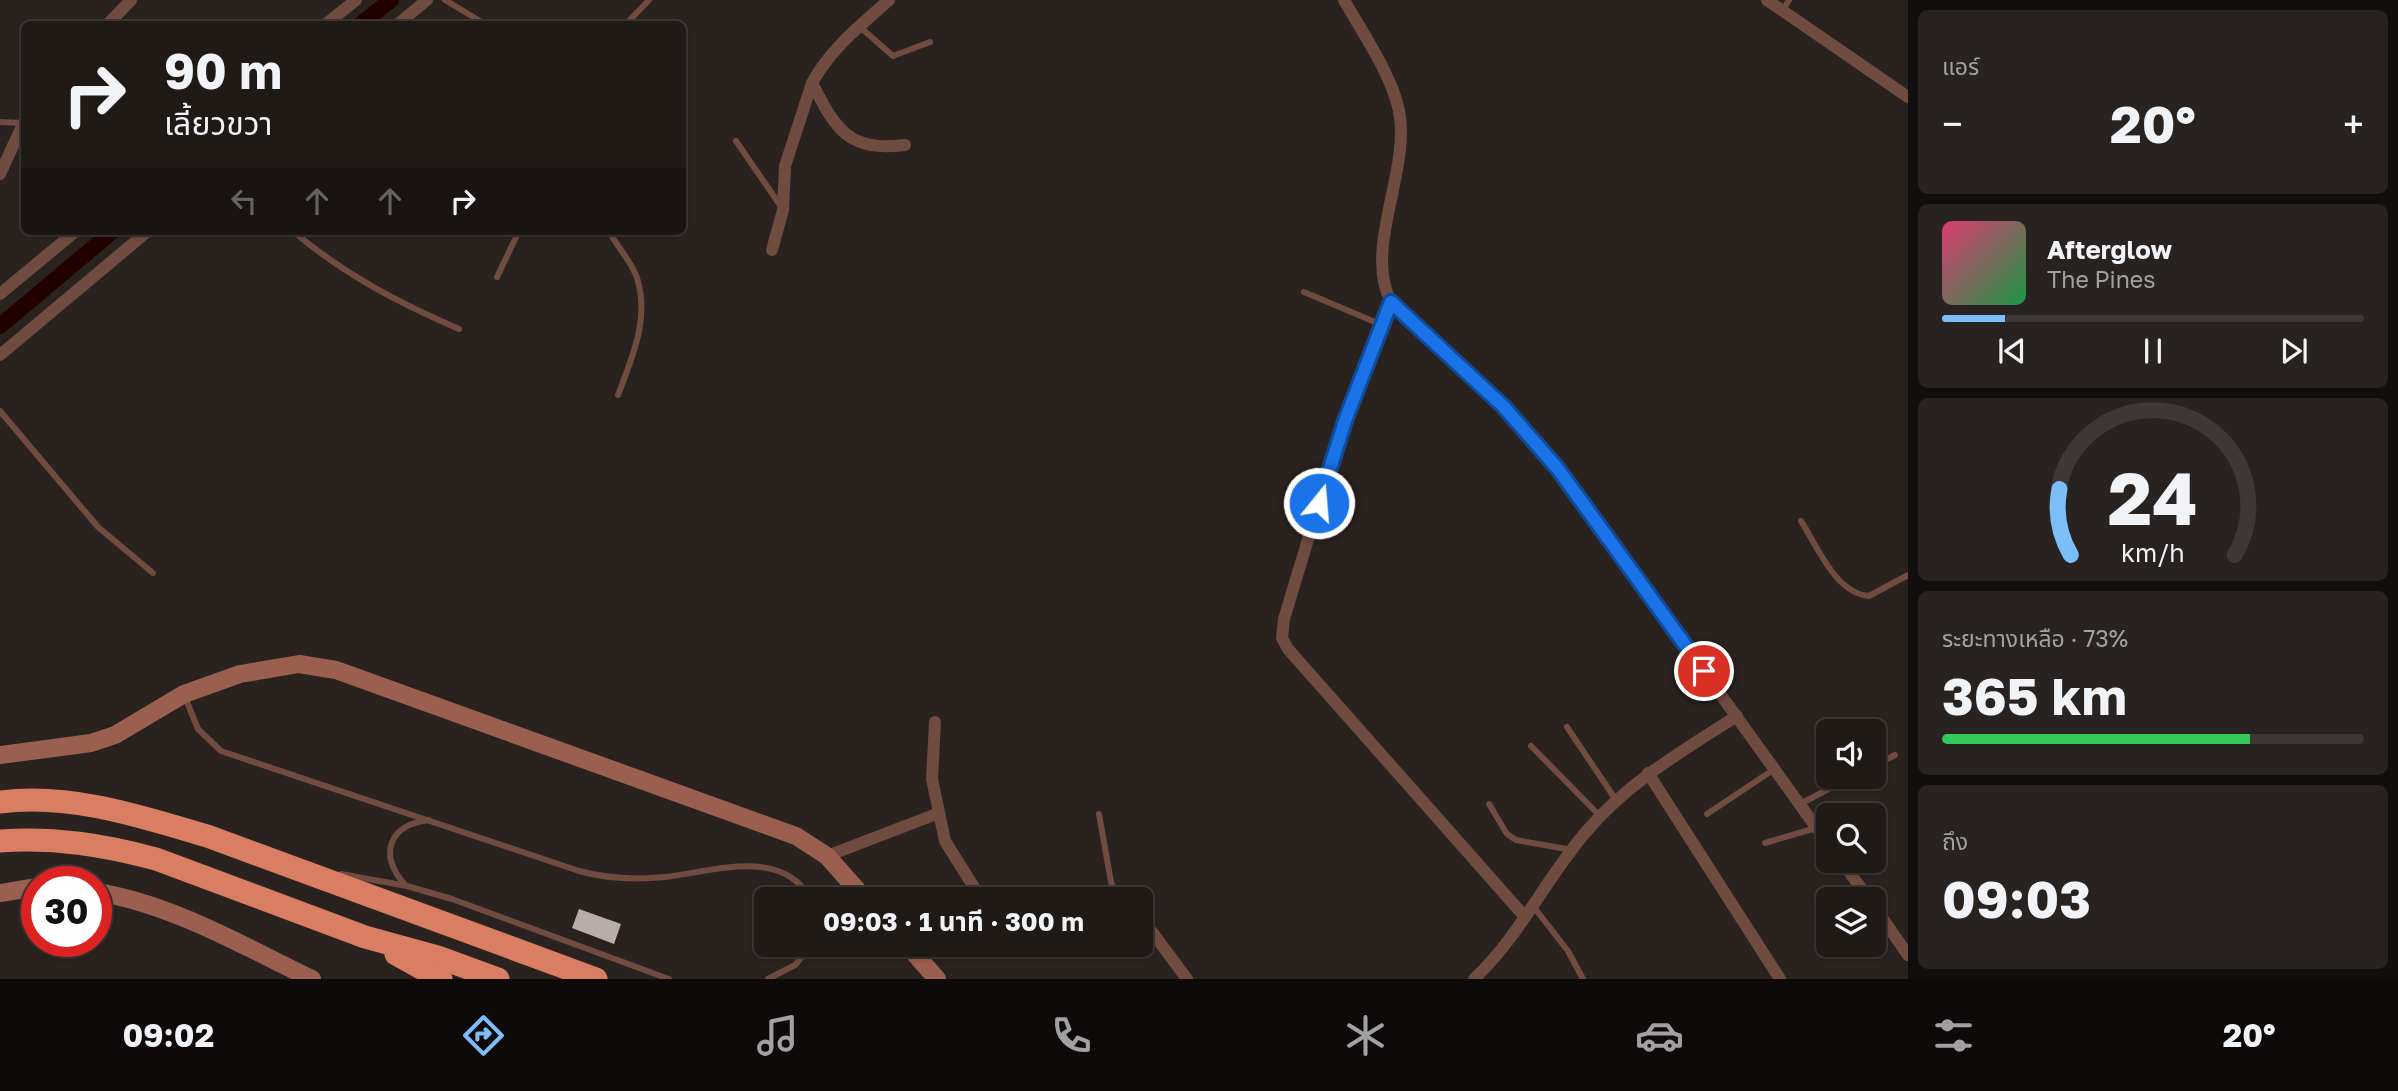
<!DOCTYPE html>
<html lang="th">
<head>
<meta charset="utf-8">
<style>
	body { margin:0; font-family:"Golos Text","Noto Sans Thai",sans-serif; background:#282320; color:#f1f3f6; height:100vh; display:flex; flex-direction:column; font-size:26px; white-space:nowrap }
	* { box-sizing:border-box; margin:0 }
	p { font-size:23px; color:#a2a1a1 }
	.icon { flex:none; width:38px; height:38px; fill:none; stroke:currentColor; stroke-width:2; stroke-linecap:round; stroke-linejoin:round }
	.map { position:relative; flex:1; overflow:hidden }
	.panel { display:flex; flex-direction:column; gap:10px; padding:10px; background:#120e0d; width:490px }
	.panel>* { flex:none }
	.hud { position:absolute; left:21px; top:21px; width:665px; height:214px; border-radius:10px; box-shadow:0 2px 5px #0004,0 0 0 2px #3d3836; background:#201a17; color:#f1f3f6; overflow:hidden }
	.controls { position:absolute; left:1816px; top:719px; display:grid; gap:14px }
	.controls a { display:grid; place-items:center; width:70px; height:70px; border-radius:10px; background:#201a17; box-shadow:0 2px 5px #0004,0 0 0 2px #3d3836; font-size:35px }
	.speed { position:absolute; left:21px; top:866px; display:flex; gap:14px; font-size:35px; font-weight:700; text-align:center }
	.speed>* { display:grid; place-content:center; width:91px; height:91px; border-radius:50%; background:#201a17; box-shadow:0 2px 5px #0004,0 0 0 2px #3d3836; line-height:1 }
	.speed .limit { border:10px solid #d22; background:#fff; color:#111 }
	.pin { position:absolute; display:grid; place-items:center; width:60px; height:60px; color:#fff; margin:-30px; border:4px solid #fff; border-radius:50%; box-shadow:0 2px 7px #0007 }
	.me { position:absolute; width:77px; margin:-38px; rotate:17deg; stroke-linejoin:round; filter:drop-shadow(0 0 5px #0008) }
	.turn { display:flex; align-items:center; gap:24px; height:147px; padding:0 28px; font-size:32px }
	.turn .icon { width:91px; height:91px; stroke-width:2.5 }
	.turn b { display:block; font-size:49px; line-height:60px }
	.lanes { display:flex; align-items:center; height:66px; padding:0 28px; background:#0003; justify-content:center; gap:35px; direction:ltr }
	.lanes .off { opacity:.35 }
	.big { font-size:52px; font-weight:700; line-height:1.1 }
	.panel .widget { flex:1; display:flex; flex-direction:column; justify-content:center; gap:10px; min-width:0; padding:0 24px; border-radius:10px; background:#282320 }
	.panel .dial { align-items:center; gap:0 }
	.dial svg { height:182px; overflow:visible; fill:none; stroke:#3d3836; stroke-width:7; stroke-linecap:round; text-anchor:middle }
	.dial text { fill:#f1f3f6; stroke:none }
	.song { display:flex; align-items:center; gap:21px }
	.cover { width:84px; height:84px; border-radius:10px; background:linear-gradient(135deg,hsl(340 70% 55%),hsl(140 70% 35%)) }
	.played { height:7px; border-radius:4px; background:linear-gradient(90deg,#7cbef9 15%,#3d3836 15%) }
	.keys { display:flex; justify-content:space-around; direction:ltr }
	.heat { display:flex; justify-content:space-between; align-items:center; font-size:38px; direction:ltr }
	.charge { height:10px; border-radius:5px; background:linear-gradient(90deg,#34c759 73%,#3d3836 0) }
	.trip { position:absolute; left:754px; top:887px; width:399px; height:70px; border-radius:10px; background:#201a17; box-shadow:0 2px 5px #0004,0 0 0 2px #3d3836; font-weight:700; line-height:70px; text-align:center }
	.dock { display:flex; height:112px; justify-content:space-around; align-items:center; background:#0d0a09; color:#a2a1a1 }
	.dock .icon { width:49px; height:49px }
	.dock .on { color:#7cbef9 }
	.dock b { font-size:32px; color:#f1f3f6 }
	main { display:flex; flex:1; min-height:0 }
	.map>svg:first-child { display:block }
</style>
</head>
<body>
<main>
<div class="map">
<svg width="1908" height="979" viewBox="0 0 1908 979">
	<rect width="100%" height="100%" fill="#2a221f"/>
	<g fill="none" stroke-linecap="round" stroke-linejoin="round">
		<g stroke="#230000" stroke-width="16">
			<polyline points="361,24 391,0"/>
			<polyline points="0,326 113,231"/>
		</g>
	</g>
	<polygon fill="#b9adaa" points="579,909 621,924 614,944 572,928"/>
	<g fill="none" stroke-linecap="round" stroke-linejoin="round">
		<g stroke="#704b40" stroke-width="6">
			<polyline points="445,0 485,24"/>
			<polyline points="1783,10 1789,0"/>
			<polyline points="626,24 649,0"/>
			<polyline points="860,27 893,56 930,42"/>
			<polyline points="0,122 22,123"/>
			<polyline points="736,141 782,208"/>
			<path d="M 293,231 C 343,274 399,303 459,329"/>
			<path d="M 609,231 C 617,247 632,262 637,278 C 650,318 632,358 618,395"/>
			<polyline points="497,277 519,231"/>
			<polyline points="1304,292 1382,325"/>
			<polyline points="0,411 98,527 153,573"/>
			<path d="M 1801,521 C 1818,547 1835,593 1869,596 L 1908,575"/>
			<path d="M 185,697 L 198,729 L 221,751 L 579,871 C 608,879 635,880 665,877 C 712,872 783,846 811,900"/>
			<polyline points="1567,727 1616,800"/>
			<polyline points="1531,746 1600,816"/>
			<polyline points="1874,766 1895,755"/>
			<polyline points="1489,804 1507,834 1516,840 1572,850"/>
			<polyline points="1798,805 1852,777"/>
			<polyline points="1099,814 1111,882 1118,900"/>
			<polyline points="1707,814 1773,770"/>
			<polyline points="1765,843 1816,828"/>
			<polyline points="341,874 407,886 452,899 669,979"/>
			<path d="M 405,885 C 378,854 389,825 429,820"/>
			<polyline points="1533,906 1568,951 1583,979"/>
			<polyline points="768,979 795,965 812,945"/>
		</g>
		<g stroke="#704b40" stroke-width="12">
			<path d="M 889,0 C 860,26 831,48 812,83 C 836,130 849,152 905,145"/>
			<path d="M 1344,0 C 1362,32 1392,75 1399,111 C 1411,171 1363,248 1391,302 L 1505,407 L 1558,469 L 1829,845"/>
			<polyline points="1767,0 1908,97"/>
			<polyline points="108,24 131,0"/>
			<polyline points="326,24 356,0"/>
			<polyline points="398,24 427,0"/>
			<polyline points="0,174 24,122"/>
			<polyline points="772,250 783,210 785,166 812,83"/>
			<polyline points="0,294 76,231"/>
			<polyline points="1391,302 1335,450 1284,619 1282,638 1288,649 1525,917"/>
			<polyline points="0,355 148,231"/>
			<polyline points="935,722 932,779 945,841 982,900"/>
			<polyline points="1648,773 1780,979"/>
			<polyline points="827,856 939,813"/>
			<polyline points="1841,861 1870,900"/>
			<polyline points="1874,906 1908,955"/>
			<polyline points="1141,917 1187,979"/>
			<path d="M 1474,979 C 1519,937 1545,880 1585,833 C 1627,783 1682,751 1737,716"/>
		</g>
		<g stroke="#9a5f4f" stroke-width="18">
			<polyline points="0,755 91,743 115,735 184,694 240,674 299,664 336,670 796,836 827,856 866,900"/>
			<path d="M 96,892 C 172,904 243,946 312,979"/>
			<polyline points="0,893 37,887"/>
			<polyline points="907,945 937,979"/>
		</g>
		<g stroke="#d97d63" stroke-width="23">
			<path d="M 0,802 C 72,793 143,817 210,837 L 596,979"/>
			<path d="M 0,841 C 54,837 104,845 156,859 L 365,937 L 438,957 L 498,979"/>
			<polyline points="396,954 441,979"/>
		</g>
	</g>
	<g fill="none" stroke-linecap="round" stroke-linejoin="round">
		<g stroke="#114b97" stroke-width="18">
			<polyline id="route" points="1319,503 1346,418 1391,302 1504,407 1558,469 1704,671"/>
		</g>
		<use href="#route" stroke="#1a73e8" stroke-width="12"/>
	</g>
</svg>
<div class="controls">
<a><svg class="icon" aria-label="sound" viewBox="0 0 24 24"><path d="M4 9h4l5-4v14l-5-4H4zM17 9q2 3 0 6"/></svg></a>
<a><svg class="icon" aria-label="search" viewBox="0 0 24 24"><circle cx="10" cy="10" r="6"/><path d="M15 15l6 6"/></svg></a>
<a><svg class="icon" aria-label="layers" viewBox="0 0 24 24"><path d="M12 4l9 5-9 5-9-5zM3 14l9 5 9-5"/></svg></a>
</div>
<div class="speed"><div class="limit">30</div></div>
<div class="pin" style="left:1704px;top:671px;background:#d93025"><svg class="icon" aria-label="arrive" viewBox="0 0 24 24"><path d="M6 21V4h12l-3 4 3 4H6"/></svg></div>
<svg class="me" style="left:1319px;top:503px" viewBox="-20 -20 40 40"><circle r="17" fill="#1a73e8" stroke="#fff" stroke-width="3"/><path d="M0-11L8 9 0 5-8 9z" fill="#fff"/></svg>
<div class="trip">09:03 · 1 นาที · 300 m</div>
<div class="hud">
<div class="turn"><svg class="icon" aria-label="right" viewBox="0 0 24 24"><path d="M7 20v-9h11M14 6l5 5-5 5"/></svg><div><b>90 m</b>เลี้ยวขวา</div></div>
<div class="lanes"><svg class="icon off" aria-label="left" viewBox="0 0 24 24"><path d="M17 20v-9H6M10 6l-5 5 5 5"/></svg><svg class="icon off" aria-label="ahead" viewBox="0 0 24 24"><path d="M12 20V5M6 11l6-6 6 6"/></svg><svg class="icon off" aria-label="ahead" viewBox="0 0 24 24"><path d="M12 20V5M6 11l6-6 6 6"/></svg><svg class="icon" aria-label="right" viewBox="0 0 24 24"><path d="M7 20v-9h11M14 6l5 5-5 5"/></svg></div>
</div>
</div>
<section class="panel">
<div class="widget"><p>แอร์</p>
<div class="heat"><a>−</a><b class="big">20°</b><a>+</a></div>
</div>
<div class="widget">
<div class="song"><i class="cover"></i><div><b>Afterglow</b><p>The Pines</p></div></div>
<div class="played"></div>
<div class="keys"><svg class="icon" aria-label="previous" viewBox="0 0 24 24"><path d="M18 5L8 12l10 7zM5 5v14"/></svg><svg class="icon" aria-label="pause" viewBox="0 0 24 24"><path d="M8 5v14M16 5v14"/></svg><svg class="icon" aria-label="next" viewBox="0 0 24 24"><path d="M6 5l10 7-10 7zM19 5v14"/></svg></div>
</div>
<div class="widget dial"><svg viewBox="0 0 100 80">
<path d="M14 69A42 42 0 1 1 86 69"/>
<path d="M14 69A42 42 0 0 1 9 40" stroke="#7cbef9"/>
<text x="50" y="56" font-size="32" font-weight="700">24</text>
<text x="50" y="72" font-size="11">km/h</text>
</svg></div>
<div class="widget"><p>ระยะทางเหลือ · 73%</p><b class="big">365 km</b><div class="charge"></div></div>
<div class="widget"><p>ถึง</p><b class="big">09:03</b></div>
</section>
</main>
<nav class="dock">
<b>09:02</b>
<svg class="icon on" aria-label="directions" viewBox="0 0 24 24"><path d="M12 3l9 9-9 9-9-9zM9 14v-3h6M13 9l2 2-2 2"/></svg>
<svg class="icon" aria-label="music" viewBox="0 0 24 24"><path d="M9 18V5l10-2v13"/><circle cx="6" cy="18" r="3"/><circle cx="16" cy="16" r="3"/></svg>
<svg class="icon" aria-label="phone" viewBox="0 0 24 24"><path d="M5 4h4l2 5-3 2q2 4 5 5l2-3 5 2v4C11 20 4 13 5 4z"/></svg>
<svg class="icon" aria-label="climate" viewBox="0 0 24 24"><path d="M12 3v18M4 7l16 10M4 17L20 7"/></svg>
<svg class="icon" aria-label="car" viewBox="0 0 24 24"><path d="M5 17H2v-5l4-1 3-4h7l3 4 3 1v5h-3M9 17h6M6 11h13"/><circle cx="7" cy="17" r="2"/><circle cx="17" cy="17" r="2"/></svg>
<svg class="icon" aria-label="filters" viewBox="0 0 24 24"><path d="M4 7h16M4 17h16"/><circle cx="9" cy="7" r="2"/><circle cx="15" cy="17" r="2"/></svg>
<b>20°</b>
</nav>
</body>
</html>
